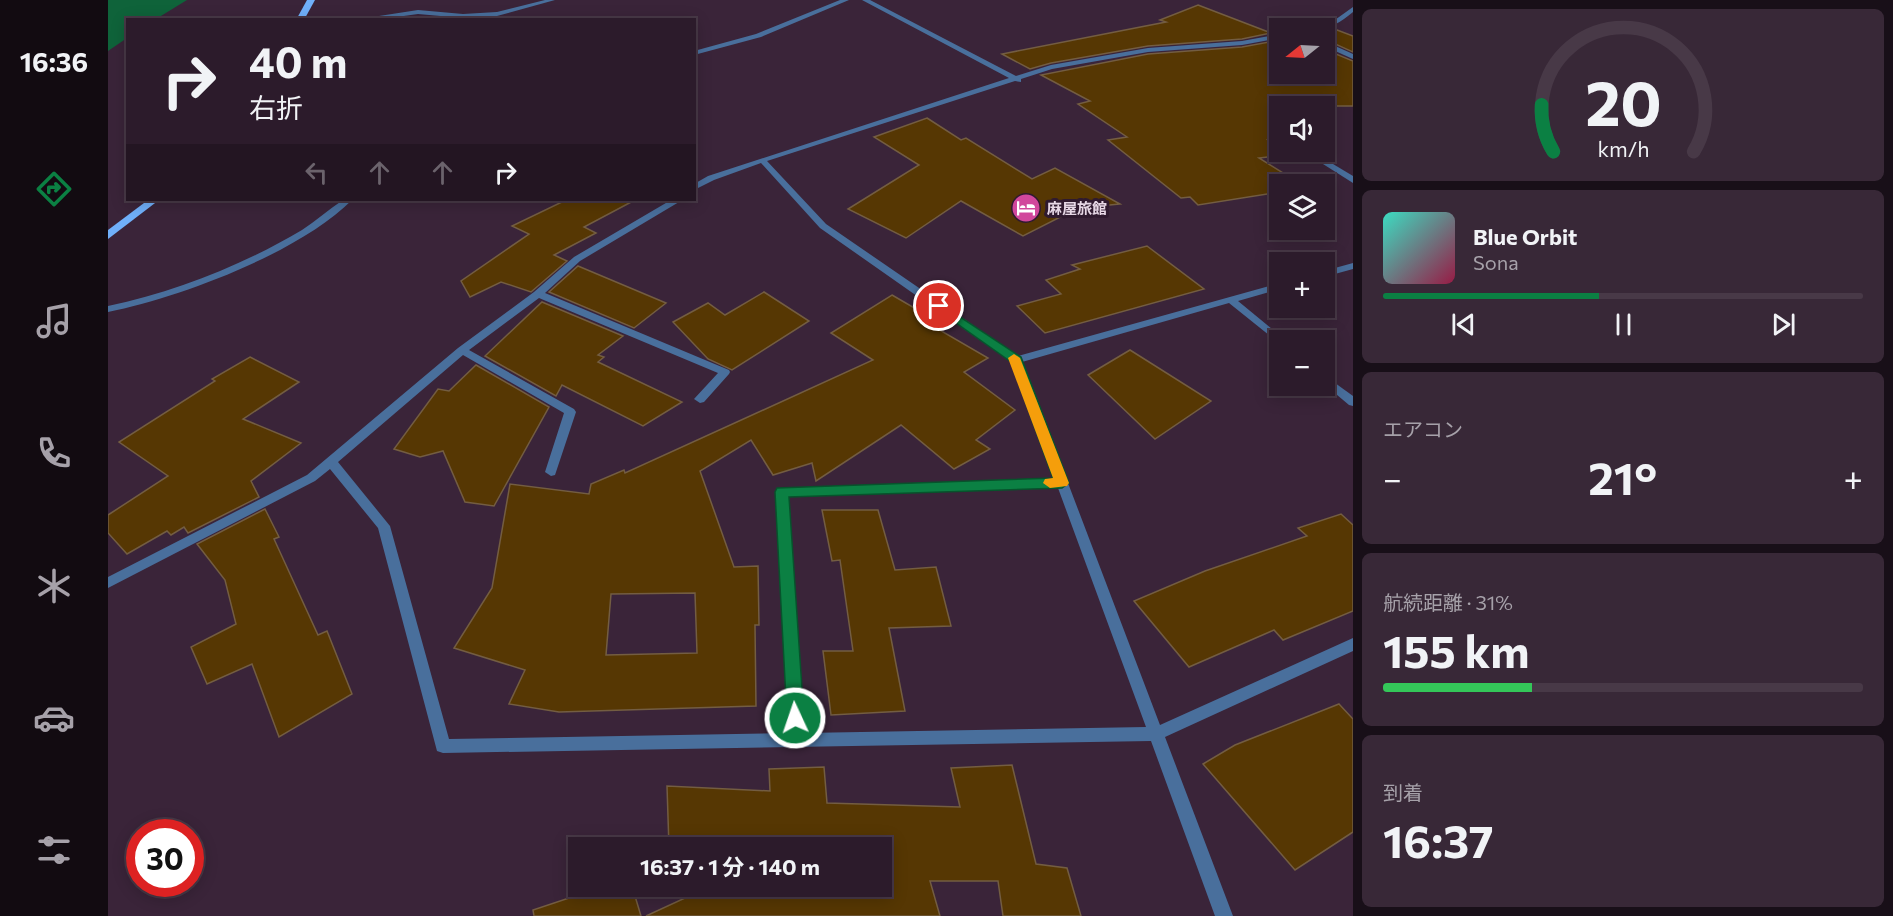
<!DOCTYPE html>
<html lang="ja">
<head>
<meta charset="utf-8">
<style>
	body { margin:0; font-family:Commissioner,"Noto Sans JP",sans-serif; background:#382837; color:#f1f3f6; height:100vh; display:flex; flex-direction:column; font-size:22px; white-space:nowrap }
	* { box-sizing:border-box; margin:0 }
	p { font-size:20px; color:#a6a1a9 }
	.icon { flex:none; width:33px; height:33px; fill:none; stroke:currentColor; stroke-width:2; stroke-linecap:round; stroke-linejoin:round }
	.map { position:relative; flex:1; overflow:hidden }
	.drawer { display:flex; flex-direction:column; gap:9px; padding:9px; background:#180f18; width:540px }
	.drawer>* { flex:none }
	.hud { position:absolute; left:18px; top:18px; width:570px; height:183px; border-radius:0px; box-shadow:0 3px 15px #0003,0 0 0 2px #483947; background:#2c1b2b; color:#f1f3f6; overflow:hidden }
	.needle { width:39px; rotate:252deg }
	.tools { position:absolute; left:1161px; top:18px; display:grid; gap:12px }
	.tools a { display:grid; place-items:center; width:66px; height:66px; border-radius:0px; background:#2c1b2b; box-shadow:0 3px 15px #0003,0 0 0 2px #483947; font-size:30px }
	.speed { position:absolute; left:18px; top:819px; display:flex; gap:12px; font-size:30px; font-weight:700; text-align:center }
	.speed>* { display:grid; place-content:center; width:78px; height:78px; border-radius:50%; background:#2c1b2b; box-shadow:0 3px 15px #0003,0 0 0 2px #483947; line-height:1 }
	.speed .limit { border:9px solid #d22; background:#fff; color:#111 }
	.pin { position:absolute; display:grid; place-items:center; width:51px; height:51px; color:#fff; margin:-26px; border:3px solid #fff; border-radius:50%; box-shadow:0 2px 6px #0007 }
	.me { position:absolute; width:66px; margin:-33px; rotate:357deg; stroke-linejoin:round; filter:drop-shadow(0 0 4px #0008) }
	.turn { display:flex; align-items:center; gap:21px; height:126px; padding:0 24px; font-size:27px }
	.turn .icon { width:78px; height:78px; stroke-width:2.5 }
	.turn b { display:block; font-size:42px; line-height:51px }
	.lanes { display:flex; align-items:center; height:57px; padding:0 24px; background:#0003; justify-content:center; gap:30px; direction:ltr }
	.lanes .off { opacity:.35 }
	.big { font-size:45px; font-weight:700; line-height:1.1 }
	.drawer .widget { flex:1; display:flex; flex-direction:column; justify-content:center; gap:9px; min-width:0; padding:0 21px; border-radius:9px; background:#382837 }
	.drawer .dial { align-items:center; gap:0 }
	.dial svg { height:156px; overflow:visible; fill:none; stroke:#483947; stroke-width:7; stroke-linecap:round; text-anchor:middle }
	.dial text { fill:#f1f3f6; stroke:none }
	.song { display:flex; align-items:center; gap:18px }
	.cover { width:72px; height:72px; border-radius:9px; background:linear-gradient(135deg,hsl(170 70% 55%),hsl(340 70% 35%)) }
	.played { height:6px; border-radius:3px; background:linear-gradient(90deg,#0b8043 45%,#483947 45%) }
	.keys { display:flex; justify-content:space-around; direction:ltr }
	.heat { display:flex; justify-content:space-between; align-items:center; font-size:33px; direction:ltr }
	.charge { height:9px; border-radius:4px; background:linear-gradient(90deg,#34c759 31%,#483947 0) }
	.trip { position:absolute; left:460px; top:837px; width:324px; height:60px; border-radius:0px; background:#2c1b2b; box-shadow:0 3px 15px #0003,0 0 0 2px #483947; font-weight:700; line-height:60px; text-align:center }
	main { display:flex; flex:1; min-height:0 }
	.tab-bar { display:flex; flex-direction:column; width:108px; justify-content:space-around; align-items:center; background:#120b11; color:#a6a1a9 }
	.tab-bar .icon { width:42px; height:42px }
	.tab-bar .selected { color:#0b8043 }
	.tab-bar b { font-size:27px; color:#f1f3f6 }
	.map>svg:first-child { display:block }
</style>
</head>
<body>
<main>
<nav class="tab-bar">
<b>16:36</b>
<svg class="icon selected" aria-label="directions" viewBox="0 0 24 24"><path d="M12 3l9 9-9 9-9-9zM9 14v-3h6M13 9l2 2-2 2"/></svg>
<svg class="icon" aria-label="music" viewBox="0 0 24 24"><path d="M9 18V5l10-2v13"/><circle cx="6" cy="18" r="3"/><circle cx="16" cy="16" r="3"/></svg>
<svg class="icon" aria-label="phone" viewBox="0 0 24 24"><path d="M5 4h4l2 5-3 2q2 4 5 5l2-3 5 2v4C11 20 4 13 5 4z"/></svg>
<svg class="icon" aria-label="climate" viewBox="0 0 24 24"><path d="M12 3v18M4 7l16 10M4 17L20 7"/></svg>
<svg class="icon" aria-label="car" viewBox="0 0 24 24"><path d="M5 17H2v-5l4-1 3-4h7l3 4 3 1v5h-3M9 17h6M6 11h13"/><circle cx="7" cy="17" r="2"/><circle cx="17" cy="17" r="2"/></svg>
<svg class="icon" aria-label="filters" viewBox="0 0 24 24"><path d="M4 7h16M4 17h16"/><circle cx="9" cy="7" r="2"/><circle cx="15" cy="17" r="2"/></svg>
</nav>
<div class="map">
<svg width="1245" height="916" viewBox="0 0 1245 916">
	<rect width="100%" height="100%" fill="#3a2439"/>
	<polygon fill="#0f633a" points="0,0 79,0 48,19 20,20 19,38 0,51"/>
	<g fill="#563703" stroke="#735d42" stroke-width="1.5" fill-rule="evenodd">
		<polygon points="1090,5 1163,33 1134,39 1040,46 943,63 922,69 894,54 1058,22 1052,20"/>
		<polygon points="1229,30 1245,36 1245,52 1216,39 1216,33"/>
		<polygon points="1172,40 1172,74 1216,74 1216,49 1245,61 1245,106 1172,106 1172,138 1160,140 1172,147 1172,152 1184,154 1151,158 1193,184 1172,184 1172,192 1090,205 1082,197 1073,198 1000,140 1019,137 970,104 982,101 933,75 1040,54 1134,47"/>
		<polygon points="819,118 853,140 858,138 924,179 947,168 1012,204 970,208 915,236 853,201 798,238 740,209 811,165 766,137"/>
		<polygon points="458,200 527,200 476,227 488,233 446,255 459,261 423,292 393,282 362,297 353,281 421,234 404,226"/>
		<polygon points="1039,246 1096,289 937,333 909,306 953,294 938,280 972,269 964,265"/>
		<polygon points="470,266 558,303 526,328 441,292"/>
		<polygon points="656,292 701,321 624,370 600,359 565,322 600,303 617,315"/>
		<path d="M 784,295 L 822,317 L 816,321 L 880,358 L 856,372 L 907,410 L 868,440 L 882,449 L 846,469 L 793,425 L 708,481 L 704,463 L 665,475 L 643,440 L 592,471 L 626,567 L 650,566 L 651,625 L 647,625 L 648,706 L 451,712 L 401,704 L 417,670 L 346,648 L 384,588 L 402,484 L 481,494 L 483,484 L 516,470 L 517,473 L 765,360 L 723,333 ZM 587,593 L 589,653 L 498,655 L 503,594 Z"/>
		<polygon points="434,302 515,336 490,355 496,357 490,362 574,402 535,426 454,385 448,396 377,356"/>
		<polygon points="1022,350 1103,401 1047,439 980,375"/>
		<polygon points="142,357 191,382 135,419 193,443 143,481 151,497 80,533 76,527 63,535 59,531 19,554 0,533 0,515 60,476 11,442 107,381 104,379"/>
		<polygon points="368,365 441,407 386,506 357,502 335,451 312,457 286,449 330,389 341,391"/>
		<polygon points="157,509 171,537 166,539 210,635 219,631 244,694 171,737 144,664 99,684 83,647 128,624 117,580 89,544"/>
		<polygon points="714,510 770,510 787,570 828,567 843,626 781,628 797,711 723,715 715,651 745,651 732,560 724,561"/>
		<polygon points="1233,514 1245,525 1245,611 1175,640 1166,630 1081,667 1026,601 1097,571 1199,536 1190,528"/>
		<polygon points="1231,704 1245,719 1245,832 1187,870 1095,764 1127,745"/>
		<polygon points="904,765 928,864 959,868 973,916 895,916 890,881 822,881 832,916 538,916 603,886 774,886 774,848 561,848 559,786 662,791 661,769 716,767 719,803 852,807 843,768"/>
		<polygon points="497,886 524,886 533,916 426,916 425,910"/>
	</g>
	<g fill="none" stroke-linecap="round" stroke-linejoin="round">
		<g fill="#496f9c" fill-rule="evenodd">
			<polygon points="437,0 447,0 389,16 355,18 310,14 267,20 245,20 310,10 355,14 389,12"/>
			<polygon points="732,0 741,0 653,37 586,55 586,51 648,34"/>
			<path d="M 754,0 L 762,0 L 908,76 L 943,65 L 1040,48 L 1134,41 L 1172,34 L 1172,38 L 1134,45 L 1040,52 L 944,69 L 913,79 L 913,82 L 907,81 L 659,161 L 718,224 L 910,356 L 1172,283 L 1172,289 L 1130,301 L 1176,339 L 1177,340 L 1172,340 L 1172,344 L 1121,303 L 914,362 L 1052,725 L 1245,638 L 1245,651 L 1057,737 L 1125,916 L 1107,916 L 1043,741 L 335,753 L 329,751 L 270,528 L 222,469 L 207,481 L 0,588 L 0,577 L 199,475 L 350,348 L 426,292 L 466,257 L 563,200 L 572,200 L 571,202 L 472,261 L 437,293 L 621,370 L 622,372 L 621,374 L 596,402 L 592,403 L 586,399 L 610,373 L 431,298 L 361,350 L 466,409 L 468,412 L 447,475 L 443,476 L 437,472 L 456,413 L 355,355 L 230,462 L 282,526 L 341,739 L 681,733 L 668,492 L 670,489 L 946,479 L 903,362 L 712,228 L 653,163 L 606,180 L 586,190 L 586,184 L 600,176 L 901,78 ZM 950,488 L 1038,727 L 696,733 L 681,496 Z"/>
			<path d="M 1245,7 L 1245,12 C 1230,24 1222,30 1202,28 L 1224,22 Z"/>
			<polygon points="1216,41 1245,54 1245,59 1216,46"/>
			<polygon points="1196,152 1205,152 1245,176 1245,183"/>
			<path d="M 235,200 L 244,200 C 191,253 73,297 0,312 L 0,306 C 67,292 135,265 194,230 C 208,221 221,209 235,200 Z"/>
			<polygon points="1245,263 1245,269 1216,277 1216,271"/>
			<polygon points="1216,375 1245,396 1245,406 1241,405 1216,384"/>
		</g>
		<g fill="#70b0fa" fill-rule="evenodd">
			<polygon points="199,0 207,0 196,20 188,20"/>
			<polygon points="40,200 51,200 0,239 0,230"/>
		</g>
	</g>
	<polygon fill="#0b8043" stroke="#07532c" stroke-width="1.5" points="831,303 913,357 961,483 954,488 681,497 696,718 694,723 687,726 681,723 679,718 667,492 669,488 945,478 903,362 827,308 827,304"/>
	<polygon fill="#f59e0b" points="906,354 912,358 961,483 959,486 942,488 935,483 937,479 945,478 900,358"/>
	<defs>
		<g id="hotel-disc" transform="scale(1.5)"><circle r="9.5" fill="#d1479c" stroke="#2f1a2f"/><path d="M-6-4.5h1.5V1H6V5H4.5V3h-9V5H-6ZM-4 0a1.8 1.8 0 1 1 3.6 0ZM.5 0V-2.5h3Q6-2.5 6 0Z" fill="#fff"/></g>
	</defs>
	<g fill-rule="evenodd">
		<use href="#hotel-disc" x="918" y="208"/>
	</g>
	<g text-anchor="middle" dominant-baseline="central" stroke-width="6" stroke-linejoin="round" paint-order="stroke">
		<g font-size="15" font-weight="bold" fill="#e7d8e6" stroke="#2f1a2f" text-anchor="start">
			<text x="939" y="208">麻屋旅館</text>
		</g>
	</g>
</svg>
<div class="tools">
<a><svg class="needle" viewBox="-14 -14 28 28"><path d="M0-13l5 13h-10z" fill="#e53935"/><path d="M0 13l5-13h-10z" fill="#a6a1a9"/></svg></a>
<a><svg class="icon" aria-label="sound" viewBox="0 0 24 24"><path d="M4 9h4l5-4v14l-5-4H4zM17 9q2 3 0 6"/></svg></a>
<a><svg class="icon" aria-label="layers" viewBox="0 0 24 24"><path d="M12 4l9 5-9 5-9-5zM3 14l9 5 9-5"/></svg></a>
<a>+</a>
<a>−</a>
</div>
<div class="speed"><div class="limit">30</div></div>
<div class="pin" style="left:831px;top:306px;background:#d93025"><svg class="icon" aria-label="arrive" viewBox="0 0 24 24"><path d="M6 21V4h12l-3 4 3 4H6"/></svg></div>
<svg class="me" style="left:687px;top:718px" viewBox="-20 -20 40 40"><circle r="17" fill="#0b8043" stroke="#fff" stroke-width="3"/><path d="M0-11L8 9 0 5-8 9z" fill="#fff"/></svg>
<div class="trip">16:37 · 1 分 · 140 m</div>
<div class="hud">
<div class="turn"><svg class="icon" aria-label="right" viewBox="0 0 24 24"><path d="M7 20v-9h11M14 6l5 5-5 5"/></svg><div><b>40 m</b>右折</div></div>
<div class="lanes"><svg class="icon off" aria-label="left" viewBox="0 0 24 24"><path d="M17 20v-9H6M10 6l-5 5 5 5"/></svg><svg class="icon off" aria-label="ahead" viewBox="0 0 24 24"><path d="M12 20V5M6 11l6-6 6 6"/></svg><svg class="icon off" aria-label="ahead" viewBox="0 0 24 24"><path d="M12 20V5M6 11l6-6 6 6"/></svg><svg class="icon" aria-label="right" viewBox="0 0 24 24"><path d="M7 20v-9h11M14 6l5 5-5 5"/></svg></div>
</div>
</div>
<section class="drawer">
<div class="widget dial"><svg viewBox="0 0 100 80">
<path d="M14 69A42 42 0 1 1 86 69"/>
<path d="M14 69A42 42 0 0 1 8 45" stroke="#0b8043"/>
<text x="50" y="56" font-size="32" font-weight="700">20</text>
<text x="50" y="72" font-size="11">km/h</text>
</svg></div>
<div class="widget">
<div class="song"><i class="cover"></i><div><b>Blue Orbit</b><p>Sona</p></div></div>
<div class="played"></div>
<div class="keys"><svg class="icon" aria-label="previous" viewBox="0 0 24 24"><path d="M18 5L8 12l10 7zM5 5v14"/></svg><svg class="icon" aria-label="pause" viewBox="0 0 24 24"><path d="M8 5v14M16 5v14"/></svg><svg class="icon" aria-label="next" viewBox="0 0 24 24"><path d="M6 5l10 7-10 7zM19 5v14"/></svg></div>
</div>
<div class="widget"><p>エアコン</p>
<div class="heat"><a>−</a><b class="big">21°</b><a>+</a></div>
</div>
<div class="widget"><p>航続距離 · 31%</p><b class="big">155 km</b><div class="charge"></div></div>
<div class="widget"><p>到着</p><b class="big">16:37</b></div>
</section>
</main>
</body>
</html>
